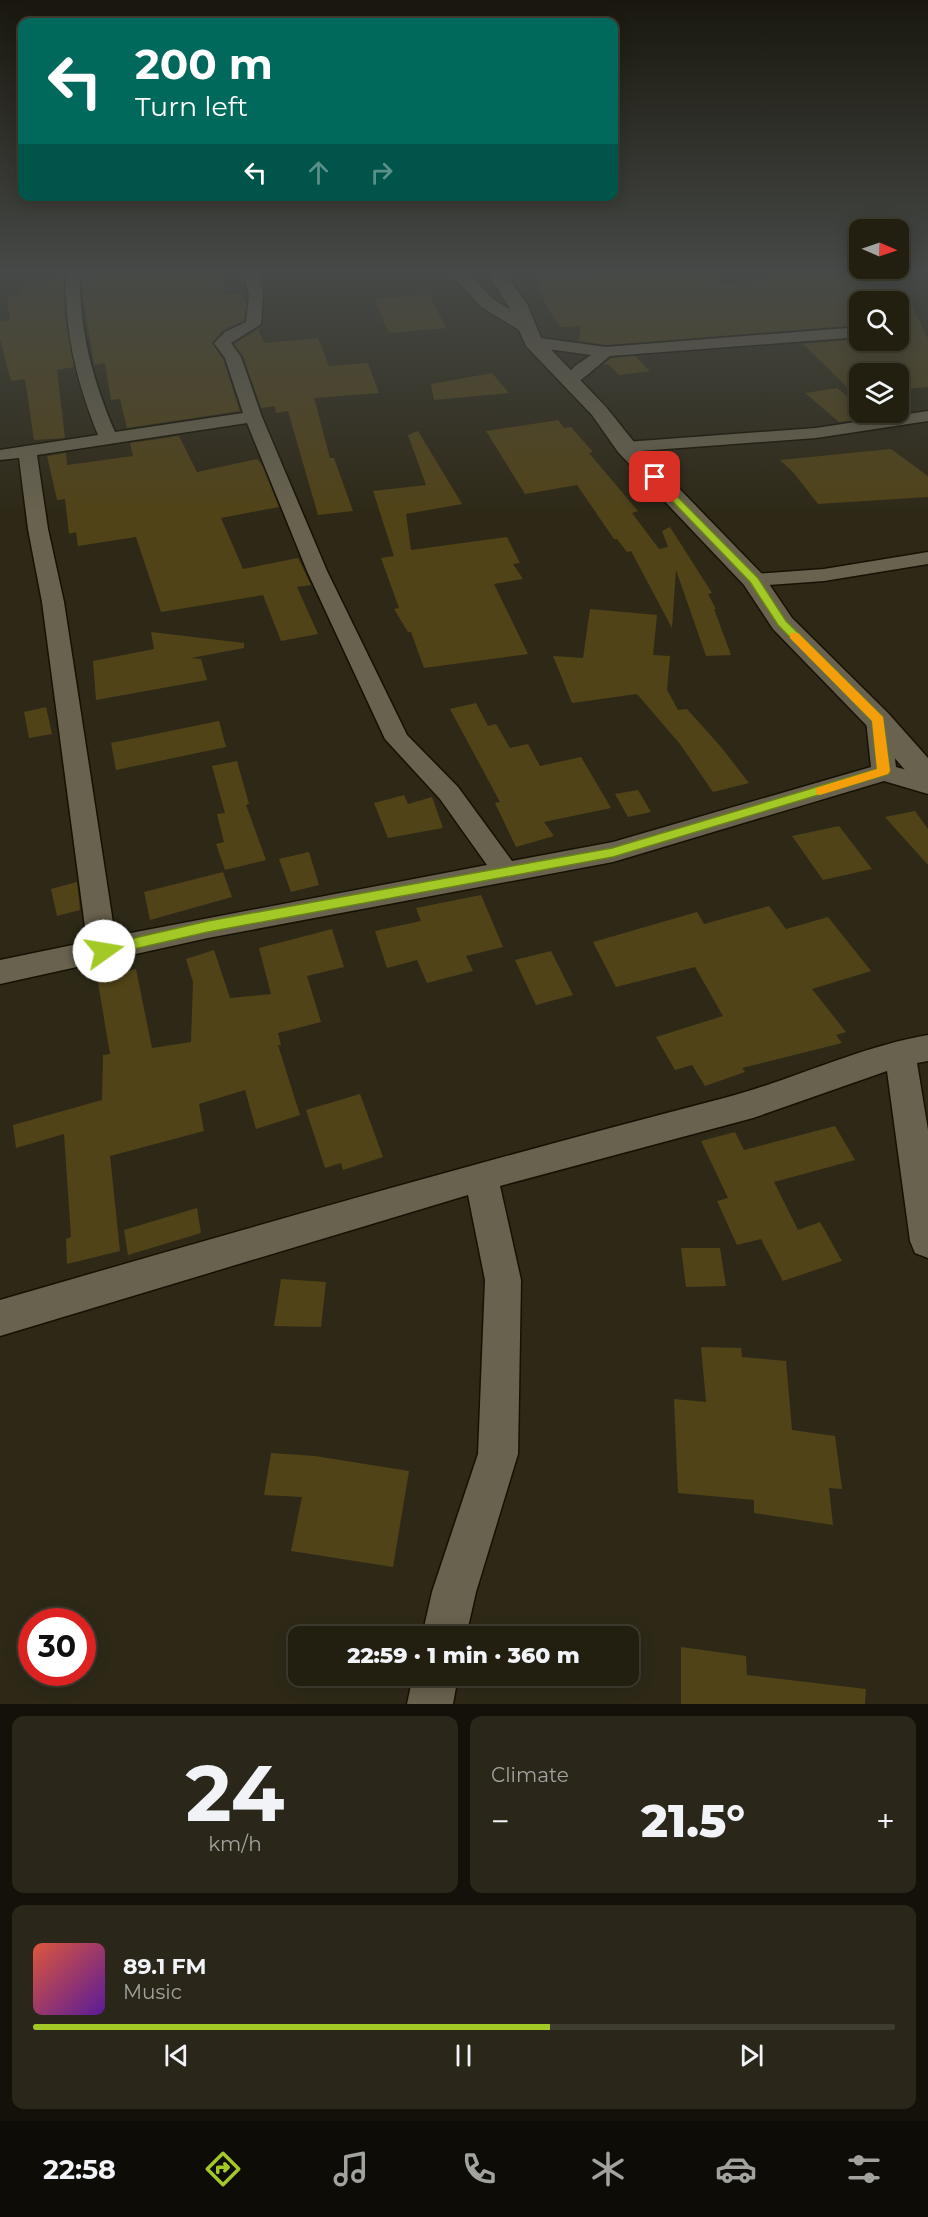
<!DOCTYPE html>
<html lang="en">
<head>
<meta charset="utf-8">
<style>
	body { margin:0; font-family:Montserrat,sans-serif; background:#2a271a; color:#f1f3f6; height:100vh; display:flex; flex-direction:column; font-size:22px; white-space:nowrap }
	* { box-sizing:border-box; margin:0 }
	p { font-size:20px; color:#a2a29f }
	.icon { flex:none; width:33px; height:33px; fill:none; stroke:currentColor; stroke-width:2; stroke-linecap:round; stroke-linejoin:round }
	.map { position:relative; height:1704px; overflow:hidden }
	.drawer { display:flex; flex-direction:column; gap:12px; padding:12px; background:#131109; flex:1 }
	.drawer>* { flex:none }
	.guide { position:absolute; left:18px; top:18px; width:600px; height:183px; border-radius:12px; box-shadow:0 3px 15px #0003,0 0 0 2px #3f3d31; background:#00695c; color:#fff; overflow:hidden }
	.needle { width:39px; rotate:92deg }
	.controls { position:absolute; left:849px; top:219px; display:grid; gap:12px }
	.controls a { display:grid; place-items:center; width:60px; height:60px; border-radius:12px; background:#221f11; box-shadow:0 3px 15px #0003,0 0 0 2px #3f3d31; font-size:30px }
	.speed { position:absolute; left:18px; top:1608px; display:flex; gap:12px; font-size:30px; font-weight:700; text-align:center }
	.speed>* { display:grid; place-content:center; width:78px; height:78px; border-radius:50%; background:#221f11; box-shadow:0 3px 15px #0003,0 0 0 2px #3f3d31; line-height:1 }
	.speed .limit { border:9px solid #d22; background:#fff; color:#111 }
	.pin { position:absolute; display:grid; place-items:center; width:51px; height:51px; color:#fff; margin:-26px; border-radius:12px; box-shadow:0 3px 9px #0006 }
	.me { position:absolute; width:66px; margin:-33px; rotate:77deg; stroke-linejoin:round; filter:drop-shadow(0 0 4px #0008) }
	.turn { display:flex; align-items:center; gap:21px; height:126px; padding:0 18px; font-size:27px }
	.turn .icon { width:78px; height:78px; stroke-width:2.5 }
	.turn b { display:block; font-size:42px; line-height:51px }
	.lanes { display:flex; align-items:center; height:57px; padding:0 18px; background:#0003; justify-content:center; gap:30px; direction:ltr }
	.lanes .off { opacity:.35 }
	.big { font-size:45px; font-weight:800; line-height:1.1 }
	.drawer .widget { flex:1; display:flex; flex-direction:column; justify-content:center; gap:9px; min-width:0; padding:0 21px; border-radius:12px; background:#2a271a }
	.drawer .dial { align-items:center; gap:0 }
	.dial b { font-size:78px; line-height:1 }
	.song { display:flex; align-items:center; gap:18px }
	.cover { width:72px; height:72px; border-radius:9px; background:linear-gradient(135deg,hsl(10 70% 55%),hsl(270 70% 35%)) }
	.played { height:6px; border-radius:3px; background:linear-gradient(90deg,#a3c927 60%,#3f3d31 60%) }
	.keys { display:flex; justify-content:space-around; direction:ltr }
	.heat { display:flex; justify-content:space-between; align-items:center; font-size:33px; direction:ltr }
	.drawer .tiles { flex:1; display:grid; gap:12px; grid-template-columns:1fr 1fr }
	.widget:last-child { grid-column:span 2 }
	.trip { position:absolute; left:288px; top:1626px; width:351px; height:60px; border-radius:12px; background:#221f11; box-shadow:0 3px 15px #0003,0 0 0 2px #3f3d31; font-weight:800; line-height:60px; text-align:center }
	.tabs { display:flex; height:96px; justify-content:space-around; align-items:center; background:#0e0c07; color:#a2a29f }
	.tabs .icon { width:42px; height:42px }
	.tabs .on { color:#a3c927 }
	.tabs b { font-size:27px; color:#f1f3f6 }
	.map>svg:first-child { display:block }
</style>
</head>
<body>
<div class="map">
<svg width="928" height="1704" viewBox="0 0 928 1704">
	<rect width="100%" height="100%" fill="#2e2917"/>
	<g fill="#504318">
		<polygon points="123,274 222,274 224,295 240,293 246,304 244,321 223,330 212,343 223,359 240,411 127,428 120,399 111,400 105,363 94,365 83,295 82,277"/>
		<polygon points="598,274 713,274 722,285 776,278 774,274 853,274 860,284 872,283 881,293 907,294 928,339 928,387 898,390 898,374 860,374 860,393 854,394 803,344 860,339 898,340 898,302 860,302 860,325 606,345 579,341 581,326 560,327 545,303 535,278 598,277"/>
		<polygon points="64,279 65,316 74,367 57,370 65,438 34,440 25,379 11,381 0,339 0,321 10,320 7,297 21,295 20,288 45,285 44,282 48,280"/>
		<polygon points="429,294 446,328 389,333 374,299"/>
		<polygon points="258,329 264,343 318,338 329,366 368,363 379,393 314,398 330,458 334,458 353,511 318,515 288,411 276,413 275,406 261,408 243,356 234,344"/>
		<polygon points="635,356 650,371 619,375 609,365 603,364 611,358"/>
		<polygon points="492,373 509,393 434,400 431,384"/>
		<polygon points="837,388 860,407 860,412 866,412 872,417 839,422 805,393"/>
		<polygon points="558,420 564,428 571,427 593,452 589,453 638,511 632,513 659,549 668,547 662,531 670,527 712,593 708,594 716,609 714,609 731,655 706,656 676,570 672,628 631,551 627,552 617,539 614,539 577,485 525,494 486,431"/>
		<polygon points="418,431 462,504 406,514 411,550 507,537 520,563 513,564 523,579 494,584 528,654 424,668 411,632 408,632 394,609 399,608 381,558 394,556 373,491 426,485 408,435"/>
		<polygon points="179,436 197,472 257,459 262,465 279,507 221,518 243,569 298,558 311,585 297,587 318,634 281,641 263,595 161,612 136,537 78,546 76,532 69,534 65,499 57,500 47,456 66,453 67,465 133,456 130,443"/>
		<polygon points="891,449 928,476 928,497 818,504 793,472 780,460"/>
		<polygon points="590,609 657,615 653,655 670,656 667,690 678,710 687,709 721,747 749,783 713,792 680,744 637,694 572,703 553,656 583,658"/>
		<polygon points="151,632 244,643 244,648 191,658 201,659 207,680 96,700 93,661 154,649"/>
		<polygon points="476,703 488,726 496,724 510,748 528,744 540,766 581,757 611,808 544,822 554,836 516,847 495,803 500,802 450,709"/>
		<polygon points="46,707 52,734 29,738 24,712"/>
		<polygon points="219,721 226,747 116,770 111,743"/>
		<polygon points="237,761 249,804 246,805 266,860 225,870 216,844 224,842 217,814 225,813 212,766"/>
		<polygon points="638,790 651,812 628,817 615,794"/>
		<polygon points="404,795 408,804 432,797 443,828 388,838 374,803"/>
		<polygon points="915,811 928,829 928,865 885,817"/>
		<polygon points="839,826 872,869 823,880 792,836"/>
		<polygon points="309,852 319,885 291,892 279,859"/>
		<polygon points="223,872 232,897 150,920 144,892"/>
		<polygon points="77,882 80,910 57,916 51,889"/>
		<polygon points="481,895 503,947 466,956 473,971 427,983 417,960 387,968 375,931 421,921 416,908"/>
		<polygon points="769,906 786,929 828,917 871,971 812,989 846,1032 836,1035 842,1043 742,1068 745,1072 705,1086 692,1065 675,1070 656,1037 723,1016 695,967 616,987 593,942 697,912 704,924"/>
		<polygon points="332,929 344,967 307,976 321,1022 278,1033 281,1045 278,1045 300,1115 256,1129 245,1090 199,1104 204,1131 110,1156 120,1251 67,1264 66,1239 71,1237 64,1134 16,1148 13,1125 102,1100 103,1055 110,1054 95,965 126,958 128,971 136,969 152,1048 191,1042 193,982 186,959 214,950 230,998 271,994 259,948"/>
		<polygon points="551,951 573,995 536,1005 515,960"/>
		<polygon points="360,1094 383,1157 343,1170 341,1163 325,1168 306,1110"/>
		<polygon points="835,1126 855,1160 774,1182 798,1230 820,1222 842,1261 783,1281 761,1239 737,1245 717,1201 728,1198 701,1141 735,1132 744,1150"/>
		<polygon points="197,1208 201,1233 128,1255 124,1230"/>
		<polygon points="681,1248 720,1248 726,1286 686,1287"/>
		<polygon points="281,1279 326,1282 321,1327 274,1326"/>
		<polygon points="701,1347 741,1348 742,1357 786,1361 792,1430 835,1436 842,1489 829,1488 833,1525 754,1513 754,1500 678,1493 674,1399 706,1402"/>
		<polygon points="271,1453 315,1456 409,1471 393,1567 291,1551 302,1497 264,1495"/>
		<polygon points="681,1647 746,1656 747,1675 866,1689 865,1704 681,1704"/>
	</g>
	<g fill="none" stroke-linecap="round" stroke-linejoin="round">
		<g stroke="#161102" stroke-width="3">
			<g id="street">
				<path d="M 66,274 L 80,274 C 79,330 93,381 115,432 L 243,413 L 225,358 L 214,343 L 225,332 L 246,322 L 249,297 L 245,274 L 259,274 L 263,297 L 261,324 L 231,343 L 241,357 L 262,417 L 327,571 L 407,735 L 458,787 L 512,861 L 613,842 L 871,767 L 866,720 L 869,715 L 878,712 L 887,715 L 890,720 L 896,767 L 928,776 L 928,794 L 884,781 L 613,862 L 208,938 L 0,984 L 0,960 L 87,942 L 42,602 L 28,529 L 19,458 L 0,460 L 0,450 L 98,435 C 77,383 64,331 66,274 ZM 247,423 L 307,571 L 385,739 L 440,799 L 487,865 L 115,936 L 64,602 L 48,529 L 37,455 Z"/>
				<path d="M 860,327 L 860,337 L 610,356 C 601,363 577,385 569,387 L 561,382 L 575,366 L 591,355 L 533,347 L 525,342 L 533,337 L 606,347 Z"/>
				<polygon points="928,411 928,421 816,438 626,452 617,447 626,442 816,428"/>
				<polygon points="928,552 928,564 824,581 754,586 747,584 744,580 747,576 754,574 824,569"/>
				<path d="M 928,1035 L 928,1061 L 917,1063 L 928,1130 L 928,1258 L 915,1253 L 910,1241 L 887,1071 L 753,1118 L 500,1186 L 521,1280 L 518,1454 L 476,1592 L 466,1636 L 422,1636 L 432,1592 L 478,1454 L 485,1280 L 468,1195 L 0,1336 L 0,1300 C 241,1230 481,1161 724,1098 C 793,1080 858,1047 928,1035 Z"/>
				<polygon points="413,1676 458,1676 453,1704 407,1704"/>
			</g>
		</g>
		<g stroke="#161102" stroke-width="3">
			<polygon id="secondary" points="451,274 469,274 493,299 511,310 488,274 505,274 527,304 542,340 606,407 634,442 763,575 792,618 888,713 928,758 928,787 917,784 868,727 773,629 744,585 618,452 592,415 526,346 519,330 481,307"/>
		</g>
		<use href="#street" fill="#68624e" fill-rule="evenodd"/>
		<use href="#secondary" fill="#68624e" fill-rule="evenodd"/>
	</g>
	<linearGradient id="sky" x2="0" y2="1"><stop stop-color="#19170d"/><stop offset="0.53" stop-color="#464947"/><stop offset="1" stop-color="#464947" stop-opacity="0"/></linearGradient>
	<rect width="928" height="513" fill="url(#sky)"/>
	<polygon fill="#a3c927" stroke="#6a8319" stroke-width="1.5" points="655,474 758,578 786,621 883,717 890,771 888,774 613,857 208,932 104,956 98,955 96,951 104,945 208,921 612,848 877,769 872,721 778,625 750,582 651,479 651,475"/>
	<polygon fill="#f59e0b" points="790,633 798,633 883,717 890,771 888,774 820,795 816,794 816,788 877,769 872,721 790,638"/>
</svg>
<div class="controls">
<a><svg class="needle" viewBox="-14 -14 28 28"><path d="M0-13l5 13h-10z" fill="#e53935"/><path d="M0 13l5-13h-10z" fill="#a2a29f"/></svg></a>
<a><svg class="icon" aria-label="search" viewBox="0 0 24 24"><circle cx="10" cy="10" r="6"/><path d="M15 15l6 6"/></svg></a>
<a><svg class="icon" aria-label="layers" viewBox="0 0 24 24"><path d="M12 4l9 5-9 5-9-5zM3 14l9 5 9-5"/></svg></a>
</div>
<div class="speed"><div class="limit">30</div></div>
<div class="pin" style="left:655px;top:477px;background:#d93025"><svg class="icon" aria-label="arrive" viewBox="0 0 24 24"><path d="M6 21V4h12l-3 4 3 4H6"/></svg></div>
<svg class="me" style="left:104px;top:951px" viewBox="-20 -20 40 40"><circle r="19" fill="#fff"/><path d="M0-13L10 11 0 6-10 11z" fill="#a3c927"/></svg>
<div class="trip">22:59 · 1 min · 360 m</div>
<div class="guide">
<div class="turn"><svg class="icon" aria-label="left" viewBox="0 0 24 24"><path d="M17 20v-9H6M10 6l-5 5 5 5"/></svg><div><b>200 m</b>Turn left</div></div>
<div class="lanes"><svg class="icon" aria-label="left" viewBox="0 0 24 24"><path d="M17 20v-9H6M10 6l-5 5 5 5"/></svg><svg class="icon off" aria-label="ahead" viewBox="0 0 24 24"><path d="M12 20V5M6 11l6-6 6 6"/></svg><svg class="icon off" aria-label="right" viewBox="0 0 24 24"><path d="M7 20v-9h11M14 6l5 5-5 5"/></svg></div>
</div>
</div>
<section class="drawer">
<div class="tiles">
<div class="widget dial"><b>24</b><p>km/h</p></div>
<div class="widget"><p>Climate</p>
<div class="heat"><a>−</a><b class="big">21.5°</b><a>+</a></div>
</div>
<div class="widget">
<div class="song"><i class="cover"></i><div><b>89.1 FM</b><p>Music</p></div></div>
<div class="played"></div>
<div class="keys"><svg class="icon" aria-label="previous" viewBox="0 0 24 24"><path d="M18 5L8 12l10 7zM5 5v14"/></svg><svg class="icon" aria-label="pause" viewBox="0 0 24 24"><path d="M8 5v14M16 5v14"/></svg><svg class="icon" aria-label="next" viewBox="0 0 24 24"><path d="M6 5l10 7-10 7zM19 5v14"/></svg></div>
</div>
</div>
</section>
<nav class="tabs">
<b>22:58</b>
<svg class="icon on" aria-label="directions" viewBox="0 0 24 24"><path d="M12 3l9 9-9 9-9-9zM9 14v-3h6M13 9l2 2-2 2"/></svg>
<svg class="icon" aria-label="music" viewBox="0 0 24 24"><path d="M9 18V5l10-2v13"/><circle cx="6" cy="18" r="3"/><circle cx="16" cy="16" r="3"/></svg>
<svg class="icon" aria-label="phone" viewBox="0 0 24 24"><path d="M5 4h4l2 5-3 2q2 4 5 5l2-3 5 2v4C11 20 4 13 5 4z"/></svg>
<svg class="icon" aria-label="climate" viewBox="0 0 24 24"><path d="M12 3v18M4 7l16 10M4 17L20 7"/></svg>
<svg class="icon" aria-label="car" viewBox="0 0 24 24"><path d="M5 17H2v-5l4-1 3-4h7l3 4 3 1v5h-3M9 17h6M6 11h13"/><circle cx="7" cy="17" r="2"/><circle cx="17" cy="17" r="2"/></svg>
<svg class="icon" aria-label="filters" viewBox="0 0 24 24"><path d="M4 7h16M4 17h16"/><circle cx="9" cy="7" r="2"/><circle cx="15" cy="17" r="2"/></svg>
</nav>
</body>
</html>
